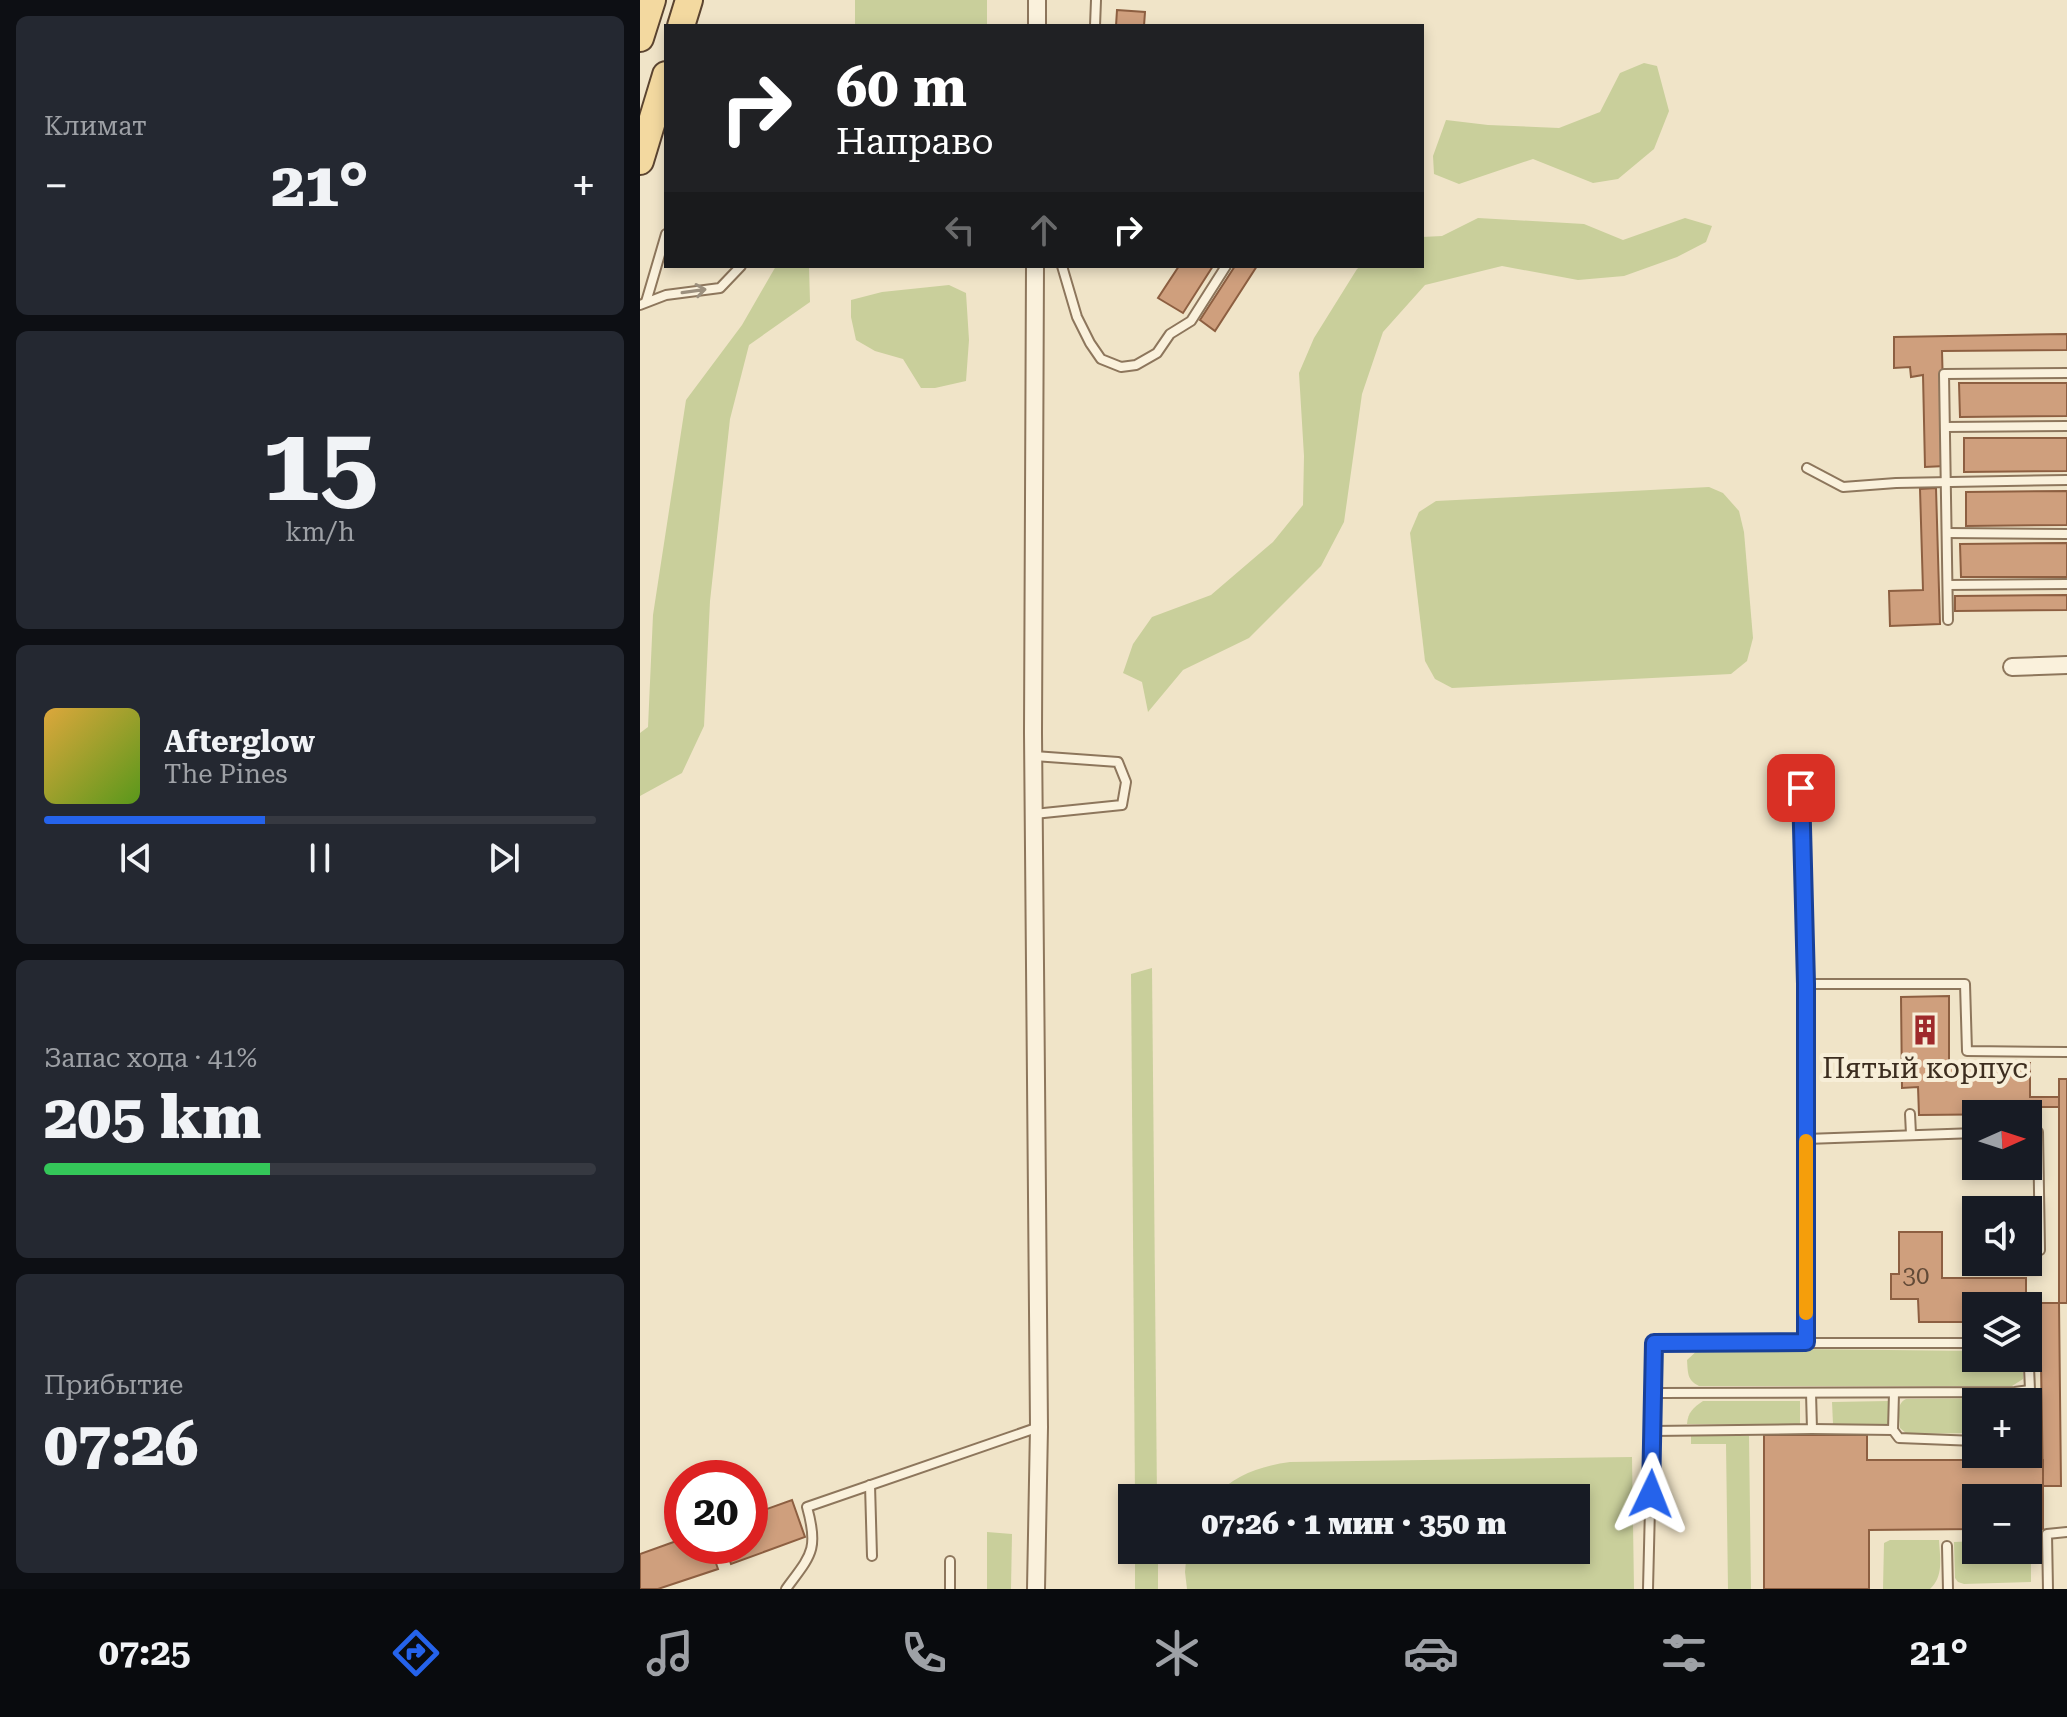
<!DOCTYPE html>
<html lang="ru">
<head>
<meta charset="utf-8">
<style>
	body { margin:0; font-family:"Roboto Serif",serif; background:#242831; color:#f1f3f6; height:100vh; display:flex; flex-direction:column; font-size:30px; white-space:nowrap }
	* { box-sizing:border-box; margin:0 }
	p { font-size:26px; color:#9ea1a6 }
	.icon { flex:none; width:44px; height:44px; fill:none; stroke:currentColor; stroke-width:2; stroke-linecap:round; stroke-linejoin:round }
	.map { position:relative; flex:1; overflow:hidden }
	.sheet { display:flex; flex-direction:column; gap:16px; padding:16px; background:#0d0f14; width:640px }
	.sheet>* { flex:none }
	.guide { position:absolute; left:24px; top:24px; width:760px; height:244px; border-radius:0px; box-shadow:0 4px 12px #0003; background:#202124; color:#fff; overflow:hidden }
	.needle { width:52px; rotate:87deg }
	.controls { position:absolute; left:1322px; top:1100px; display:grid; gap:16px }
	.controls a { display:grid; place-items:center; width:80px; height:80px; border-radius:0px; background:#171b24; box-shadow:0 4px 12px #0003; font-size:40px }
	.speed { position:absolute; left:24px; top:1460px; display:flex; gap:16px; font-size:40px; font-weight:700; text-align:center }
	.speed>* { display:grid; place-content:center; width:104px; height:104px; border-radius:50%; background:#171b24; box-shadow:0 4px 12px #0003; line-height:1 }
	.speed .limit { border:12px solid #d22; background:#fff; color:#111 }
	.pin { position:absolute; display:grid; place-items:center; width:68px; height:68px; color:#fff; margin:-34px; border-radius:16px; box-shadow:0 4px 12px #0006 }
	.me { position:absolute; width:88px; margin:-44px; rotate:2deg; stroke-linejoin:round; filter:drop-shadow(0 0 6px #0008) }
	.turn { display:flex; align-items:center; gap:28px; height:168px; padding:0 40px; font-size:36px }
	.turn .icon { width:104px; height:104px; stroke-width:2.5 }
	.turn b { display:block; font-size:56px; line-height:68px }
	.lanes { display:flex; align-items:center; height:76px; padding:0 40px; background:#0003; justify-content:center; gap:40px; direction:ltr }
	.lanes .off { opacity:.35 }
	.big { font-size:60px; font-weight:800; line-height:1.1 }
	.sheet .card { flex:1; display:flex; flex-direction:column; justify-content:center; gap:12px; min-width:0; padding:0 28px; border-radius:12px; background:#242831 }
	.sheet .dial { align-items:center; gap:0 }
	.dial b { font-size:104px; line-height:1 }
	.song { display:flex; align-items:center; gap:24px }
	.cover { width:96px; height:96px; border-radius:12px; background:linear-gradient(135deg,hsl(40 70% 55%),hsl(90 70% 35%)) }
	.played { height:8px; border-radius:4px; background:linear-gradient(90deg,#2563eb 40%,#363941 40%) }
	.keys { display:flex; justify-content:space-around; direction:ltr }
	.heat { display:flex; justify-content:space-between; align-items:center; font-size:44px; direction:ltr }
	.charge { height:12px; border-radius:6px; background:linear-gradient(90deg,#34c759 41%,#363941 0) }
	.trip { position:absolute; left:478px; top:1484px; width:472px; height:80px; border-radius:0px; background:#171b24; box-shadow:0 4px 12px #0003; font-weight:800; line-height:80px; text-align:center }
	.tabs { display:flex; height:128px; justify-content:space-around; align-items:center; background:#090b0e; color:#9ea1a6 }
	.tabs .icon { width:56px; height:56px }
	.tabs .on { color:#2563eb }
	.tabs b { font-size:36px; color:#f1f3f6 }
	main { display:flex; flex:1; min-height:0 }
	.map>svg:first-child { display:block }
</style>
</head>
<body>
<main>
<section class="sheet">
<div class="card"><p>Климат</p>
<div class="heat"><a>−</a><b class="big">21°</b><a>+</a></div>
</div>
<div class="card dial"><b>15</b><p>km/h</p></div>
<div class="card">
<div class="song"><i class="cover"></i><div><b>Afterglow</b><p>The Pines</p></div></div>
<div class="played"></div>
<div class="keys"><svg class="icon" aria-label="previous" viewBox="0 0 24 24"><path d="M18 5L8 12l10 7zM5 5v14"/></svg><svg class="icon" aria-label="pause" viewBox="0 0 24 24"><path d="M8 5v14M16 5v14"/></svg><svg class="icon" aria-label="next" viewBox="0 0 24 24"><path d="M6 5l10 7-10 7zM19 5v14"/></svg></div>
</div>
<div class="card"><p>Запас хода · 41%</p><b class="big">205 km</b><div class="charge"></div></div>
<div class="card"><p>Прибытие</p><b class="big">07:26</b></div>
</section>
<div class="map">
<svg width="1427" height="1589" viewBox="0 0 1427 1589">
	<rect width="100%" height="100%" fill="#f0e4c8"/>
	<g fill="#c9cf9b">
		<rect x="215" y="0" width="132" height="26"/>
		<polygon points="1004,63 1017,66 1029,111 1014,149 978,179 953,183 893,159 819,184 794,174 793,156 806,120 848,125 919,128 960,112 980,73"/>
		<polygon points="838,218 944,224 983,240 1045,218 1072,226 1066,242 1037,257 984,276 938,280 862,266 785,285 743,332 722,394 704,522 681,566 609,638 543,670 508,712 502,682 483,673 493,644 512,617 571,595 633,542 663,505 664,456 659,373 674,338 717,269 721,266 782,266 782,237 802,236"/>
		<polygon points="136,266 169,266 170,302 109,345 90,419 70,601 64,726 42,773 0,796 0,733 8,727 13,615 46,400 102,325"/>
		<polygon points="309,285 326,293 329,340 326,381 295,388 281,388 263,359 235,351 216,340 211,317 211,300 242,292"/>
		<polygon points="1069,487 1083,493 1099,511 1104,532 1113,638 1107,661 1091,674 812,688 795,679 785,661 770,533 779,512 796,501"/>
		<polygon points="512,968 517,1498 495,1498 491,974"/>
		<path d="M 1060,1348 L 1336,1351 L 1336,1358 L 1383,1358 L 1383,1379 L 1372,1386 L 1059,1386 C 1047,1380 1048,1373 1047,1360 Z"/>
		<path d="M 1370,1398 L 1370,1402 L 1336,1402 L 1336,1433 L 1267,1434 L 1260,1428 C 1260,1418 1255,1404 1266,1399 Z"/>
		<path d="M 1063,1401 L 1160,1401 L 1160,1425 L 1047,1424 C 1048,1412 1053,1408 1063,1401 Z"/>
		<polygon points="1248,1401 1248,1424 1193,1424 1192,1402"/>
		<polygon points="1051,1436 1109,1436 1111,1589 1088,1589 1086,1444 1051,1444"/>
		<path d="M 992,1457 L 994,1589 L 547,1589 L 545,1572 L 547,1550 L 936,1550 L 936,1498 L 573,1498 C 594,1475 620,1466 650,1462 Z"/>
		<polygon points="347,1532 372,1534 371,1589 347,1589"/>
		<polygon points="1388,1539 1391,1539 1391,1582 1324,1584 1318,1582 1315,1578 1314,1542 1336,1541 1336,1550 1388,1550"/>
		<path d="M 1250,1540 L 1299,1540 C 1300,1558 1304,1576 1290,1589 L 1243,1589 L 1244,1543 Z"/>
		<rect x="495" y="1550" width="23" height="39"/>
	</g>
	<g fill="#cf9f7d" stroke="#8d5f41" stroke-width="2">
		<polygon points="477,10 505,12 504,26 476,26"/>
		<polygon points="539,266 573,266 543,313 518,298"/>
		<polygon points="595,266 617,266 575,331 560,320"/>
		<polygon points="1427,334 1427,350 1302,351 1305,466 1285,467 1283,375 1271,377 1270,367 1254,368 1254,337"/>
		<polygon points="1319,383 1427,383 1427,416 1320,417"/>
		<polygon points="1324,438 1427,438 1427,471 1324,472"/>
		<polygon points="1296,488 1300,624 1250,626 1249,591 1283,590 1280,489"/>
		<polygon points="1427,491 1427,525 1326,526 1326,492"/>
		<polygon points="1427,543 1427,577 1321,577 1320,544"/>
		<polygon points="1427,595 1427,610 1315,611 1315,596"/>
		<polygon points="1309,996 1309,1063 1390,1063 1390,1097 1419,1097 1419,1107 1381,1107 1381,1114 1279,1115 1278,1087 1262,1088 1261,997"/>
		<rect x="1419" y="1079" width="8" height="224"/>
		<polygon points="1259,1232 1302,1232 1302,1278 1386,1278 1386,1306 1336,1306 1336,1322 1279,1322 1278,1299 1251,1299 1251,1274 1259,1274"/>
		<polygon points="1400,1303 1419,1303 1421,1486 1403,1486"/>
		<polygon points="1124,1435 1227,1435 1227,1460 1403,1460 1403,1529 1388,1529 1388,1498 1336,1498 1336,1529 1229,1530 1229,1589 1124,1589"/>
		<polygon points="152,1500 165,1537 91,1564 85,1546 110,1546 110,1515"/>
		<polygon points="42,1539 42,1546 70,1546 78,1569 18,1589 0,1589 0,1554"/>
	</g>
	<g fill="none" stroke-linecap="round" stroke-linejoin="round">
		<g stroke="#8d765c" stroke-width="12">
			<g id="lane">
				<polyline points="455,26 456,0"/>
				<polyline points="422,266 437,317 450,343 461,359 481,367 496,365 517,353 530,334 551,321 586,266"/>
				<polyline points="6,302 26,234"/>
				<polyline points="0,305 26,295 80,288 101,266"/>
				<polyline points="1306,427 1427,426"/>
				<polyline points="1167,468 1203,487 1256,483 1427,480"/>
				<polyline points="1308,533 1427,534"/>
				<polyline points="1308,585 1427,584"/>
				<polyline points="1308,620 1304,374 1427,373"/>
				<polyline points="394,756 478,762 486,782 482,805 394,814"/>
				<polyline points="1161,788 1166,984 1166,1342"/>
				<polyline points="1166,984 1325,984 1327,1051 1427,1052"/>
				<polyline points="1270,1114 1271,1134"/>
				<polyline points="1388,1132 1398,1132 1400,1250"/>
				<polyline points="1166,1139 1336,1133"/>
				<polyline points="1014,1393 1375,1392 1390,1390 1388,1343"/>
				<polyline points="1254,1393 1253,1430 1259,1438 1336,1441"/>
				<polyline points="1172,1429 1253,1430"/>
				<polyline points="1013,1431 1172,1429 1171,1393"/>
				<polyline points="230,1485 232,1556"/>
				<polyline points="1307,1546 1308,1589"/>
				<polyline points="310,1561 310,1589"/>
				<path d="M 146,1589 C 171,1555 179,1550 167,1507 L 399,1427"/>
				<polyline points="1008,1589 1014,1343 1336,1343"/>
				<polyline points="1408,1589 1407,1534 1427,1532"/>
			</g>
		</g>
		<g stroke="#8d765c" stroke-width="20">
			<g id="street">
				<polyline points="397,26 397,0"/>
				<polyline points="395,266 393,733 399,1427 396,1589"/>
				<polyline points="1372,667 1427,665"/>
			</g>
		</g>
		<g stroke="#5b4430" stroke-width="30">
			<g id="primary">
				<polyline points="41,26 49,0"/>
				<polyline points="0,38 12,0"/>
				<polyline points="0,161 26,75"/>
			</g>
		</g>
		<use href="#lane" stroke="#faf1dc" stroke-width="8"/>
		<use href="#street" stroke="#faf1dc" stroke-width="16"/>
		<use href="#primary" stroke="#f3d9a0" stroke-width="26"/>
	</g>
	<defs><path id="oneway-shaft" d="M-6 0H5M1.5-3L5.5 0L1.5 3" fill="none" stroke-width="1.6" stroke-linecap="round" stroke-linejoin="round" transform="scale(2)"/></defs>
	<use stroke="#9c907e" href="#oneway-shaft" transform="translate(54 291) rotate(-8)"/>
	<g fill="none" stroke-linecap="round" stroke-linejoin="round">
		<g stroke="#184099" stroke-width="20">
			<polyline id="route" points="1011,1494 1014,1343 1166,1342 1166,984 1161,788"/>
		</g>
		<use href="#route" stroke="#2563eb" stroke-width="14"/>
		<polyline stroke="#f59e0b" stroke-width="14" points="1166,1141 1166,1313"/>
	</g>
	<defs>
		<g id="building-bare" transform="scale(2.4)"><path d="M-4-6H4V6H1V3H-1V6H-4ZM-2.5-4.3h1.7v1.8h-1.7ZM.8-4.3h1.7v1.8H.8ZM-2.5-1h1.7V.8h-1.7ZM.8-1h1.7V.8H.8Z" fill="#9e2a2b" stroke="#f7eed8" stroke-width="2.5" paint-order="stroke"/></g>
	</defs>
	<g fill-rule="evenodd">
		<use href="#building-bare" x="1285" y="1030"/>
	</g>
	<g text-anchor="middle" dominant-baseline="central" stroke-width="8" stroke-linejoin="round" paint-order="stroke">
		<g font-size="24" fill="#624a37">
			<text x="1276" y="1276">30</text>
		</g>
		<g font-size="28" fill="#3d2e20" stroke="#f7eed8">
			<text x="1285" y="1068">Пятый корпус</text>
		</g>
	</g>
</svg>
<div class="controls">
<a><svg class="needle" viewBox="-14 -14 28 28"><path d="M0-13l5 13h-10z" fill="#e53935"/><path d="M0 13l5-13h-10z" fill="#9ea1a6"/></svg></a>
<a><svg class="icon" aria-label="sound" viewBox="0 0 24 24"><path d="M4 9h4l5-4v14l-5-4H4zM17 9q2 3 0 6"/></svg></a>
<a><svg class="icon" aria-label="layers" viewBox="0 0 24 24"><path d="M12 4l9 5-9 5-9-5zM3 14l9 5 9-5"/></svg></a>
<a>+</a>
<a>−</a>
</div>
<div class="speed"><div class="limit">20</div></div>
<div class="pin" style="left:1161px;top:788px;background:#d93025"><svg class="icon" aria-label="arrive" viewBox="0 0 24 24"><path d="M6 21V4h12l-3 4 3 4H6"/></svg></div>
<svg class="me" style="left:1011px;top:1494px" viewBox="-20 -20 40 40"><path d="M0-17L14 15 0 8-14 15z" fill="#2563eb" stroke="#fff" stroke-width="4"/></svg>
<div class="trip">07:26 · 1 мин · 350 m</div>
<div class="guide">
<div class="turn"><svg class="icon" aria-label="right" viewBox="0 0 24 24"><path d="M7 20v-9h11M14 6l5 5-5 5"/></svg><div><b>60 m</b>Направо</div></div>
<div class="lanes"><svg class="icon off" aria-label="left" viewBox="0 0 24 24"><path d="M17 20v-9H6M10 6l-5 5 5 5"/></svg><svg class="icon off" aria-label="ahead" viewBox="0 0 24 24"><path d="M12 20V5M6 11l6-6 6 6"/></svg><svg class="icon" aria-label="right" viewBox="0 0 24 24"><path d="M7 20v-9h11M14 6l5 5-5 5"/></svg></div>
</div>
</div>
</main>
<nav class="tabs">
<b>07:25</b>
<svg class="icon on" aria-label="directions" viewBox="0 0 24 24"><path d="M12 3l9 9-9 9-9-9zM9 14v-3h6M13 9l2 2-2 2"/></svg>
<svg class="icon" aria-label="music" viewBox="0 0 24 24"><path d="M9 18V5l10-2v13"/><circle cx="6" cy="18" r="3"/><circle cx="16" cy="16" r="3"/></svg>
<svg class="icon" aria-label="phone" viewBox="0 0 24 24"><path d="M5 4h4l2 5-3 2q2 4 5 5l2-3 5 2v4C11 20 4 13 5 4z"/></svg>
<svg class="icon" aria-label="climate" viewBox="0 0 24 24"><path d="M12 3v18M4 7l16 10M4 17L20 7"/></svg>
<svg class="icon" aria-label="car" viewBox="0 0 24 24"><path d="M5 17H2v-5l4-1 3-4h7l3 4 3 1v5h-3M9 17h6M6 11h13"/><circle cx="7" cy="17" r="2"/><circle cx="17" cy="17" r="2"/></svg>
<svg class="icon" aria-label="filters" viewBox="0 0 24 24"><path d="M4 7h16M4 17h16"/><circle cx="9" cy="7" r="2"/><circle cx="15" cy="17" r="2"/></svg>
<b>21°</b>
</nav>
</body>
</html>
